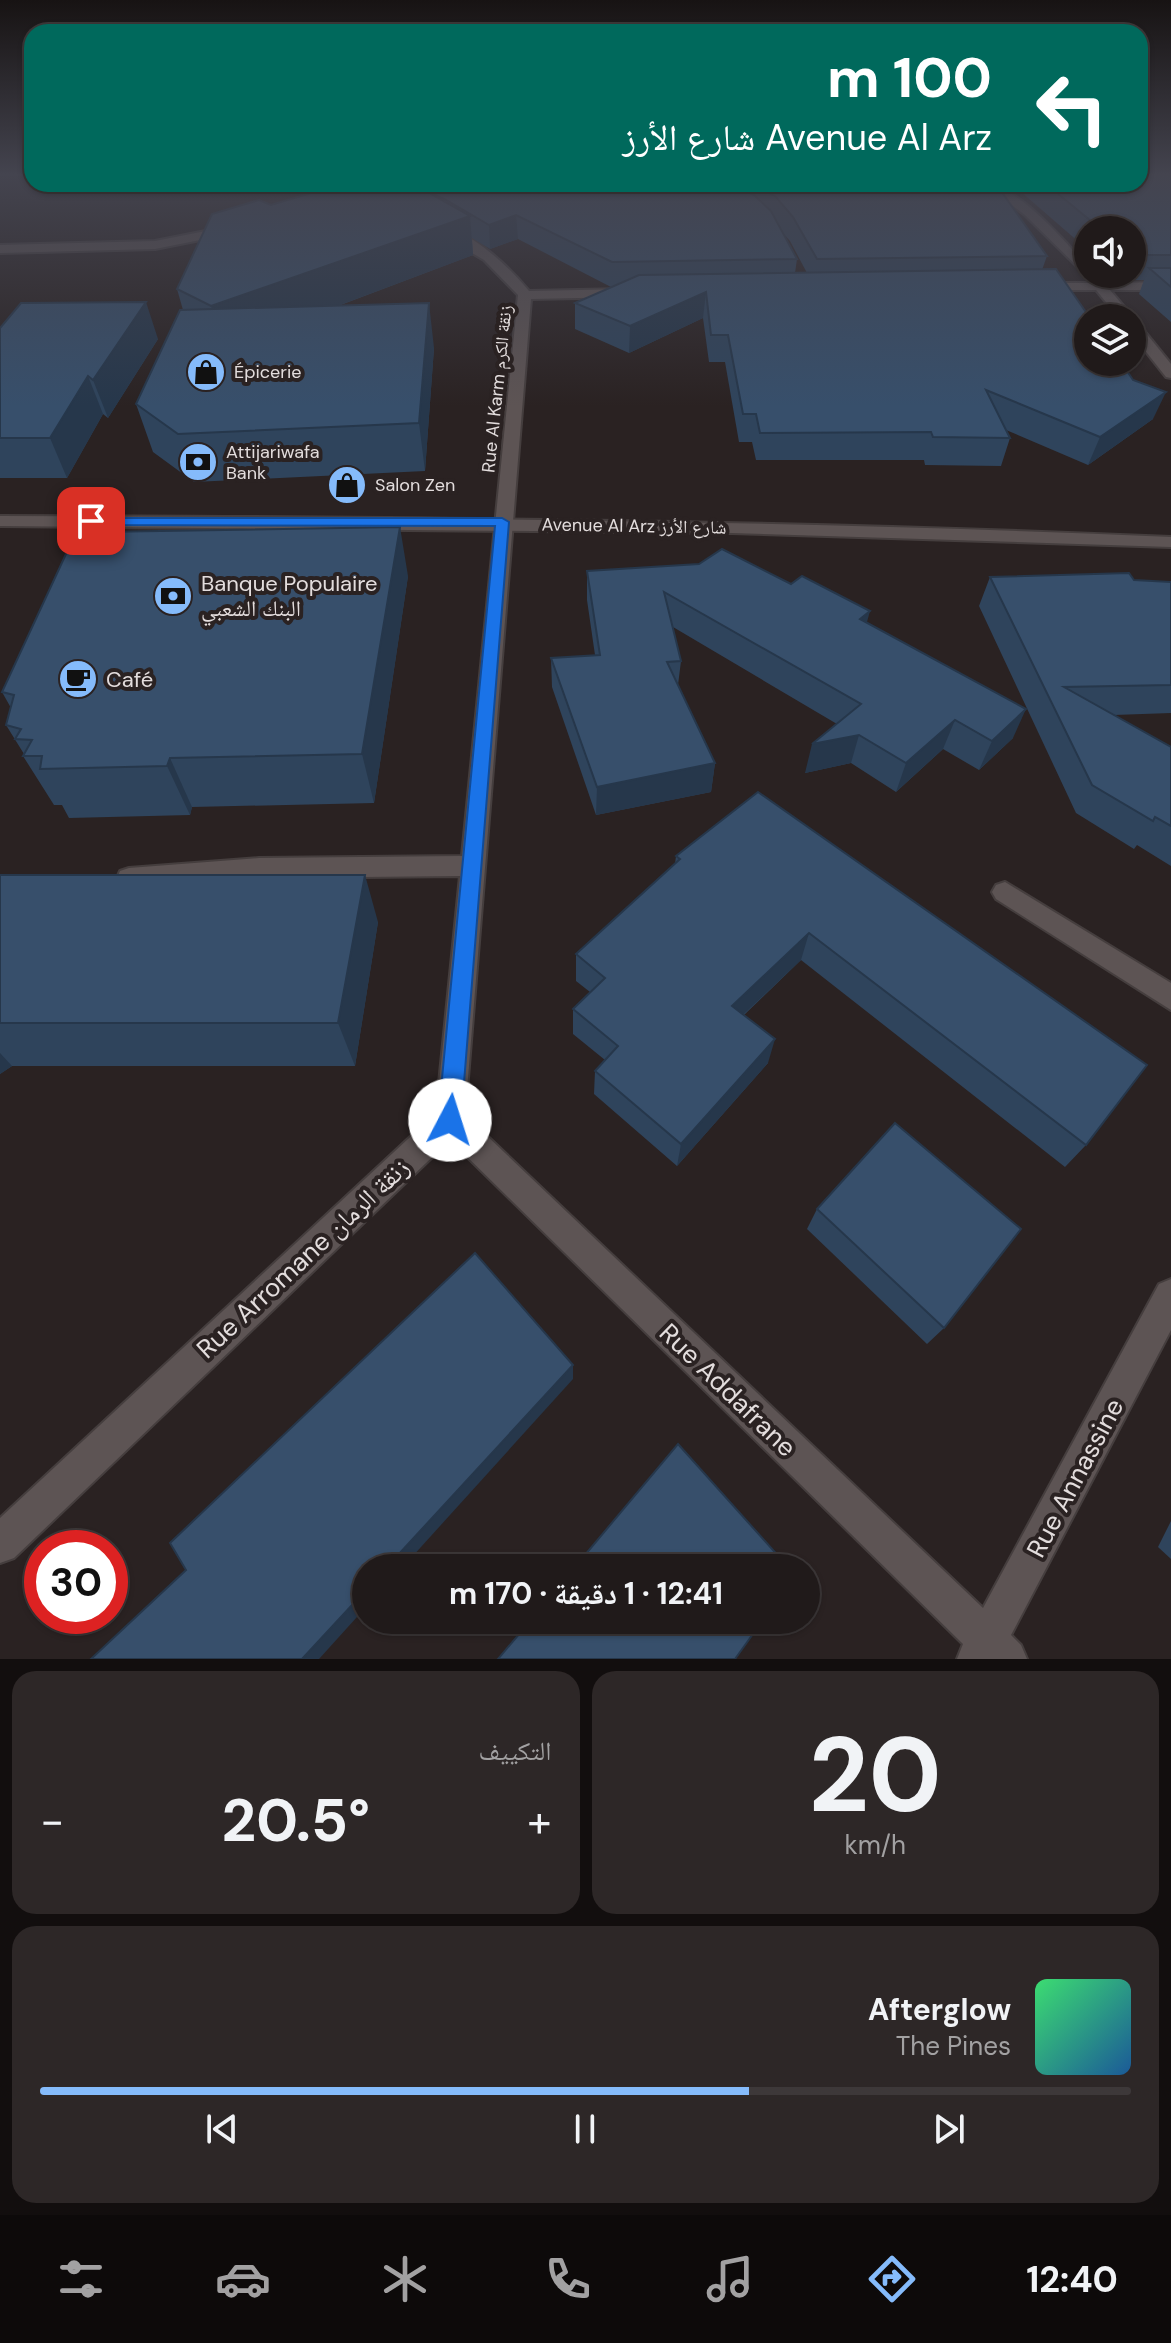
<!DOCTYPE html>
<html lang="ar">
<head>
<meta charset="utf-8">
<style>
	body { margin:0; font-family:"DM Sans","Noto Naskh Arabic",sans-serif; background:#2d2727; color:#f1f3f6; direction:rtl; height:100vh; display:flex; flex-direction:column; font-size:30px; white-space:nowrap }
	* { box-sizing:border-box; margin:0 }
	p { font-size:26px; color:#a2a1a2 }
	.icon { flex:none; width:44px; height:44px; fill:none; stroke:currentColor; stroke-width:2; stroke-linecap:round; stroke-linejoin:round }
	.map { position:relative; height:1659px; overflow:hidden; direction:ltr }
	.drawer { display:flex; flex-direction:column; gap:12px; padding:12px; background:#120e0e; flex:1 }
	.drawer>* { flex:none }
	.guide { position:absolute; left:24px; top:24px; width:1124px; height:168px; border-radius:24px; box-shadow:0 2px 6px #0004,0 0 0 2px #3d3839; direction:rtl; background:#00695c; color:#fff; overflow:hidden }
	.controls { position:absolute; left:1074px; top:216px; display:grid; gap:16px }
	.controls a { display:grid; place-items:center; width:72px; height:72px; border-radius:50%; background:#201a1a; box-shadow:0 2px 6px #0004,0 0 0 2px #3d3839; font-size:40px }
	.speed { position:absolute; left:24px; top:1530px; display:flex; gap:16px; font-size:40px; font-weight:700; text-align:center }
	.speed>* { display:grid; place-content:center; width:104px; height:104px; border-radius:50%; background:#201a1a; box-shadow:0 2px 6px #0004,0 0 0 2px #3d3839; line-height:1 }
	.speed .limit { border:12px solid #d22; background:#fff; color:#111 }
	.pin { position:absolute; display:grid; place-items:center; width:68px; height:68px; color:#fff; margin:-34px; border-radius:16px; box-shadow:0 4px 12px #0006 }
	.me { position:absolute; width:88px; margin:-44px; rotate:5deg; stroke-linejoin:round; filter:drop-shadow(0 0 6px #0008) }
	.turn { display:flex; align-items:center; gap:28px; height:168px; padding:0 24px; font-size:36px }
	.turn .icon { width:104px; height:104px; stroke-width:2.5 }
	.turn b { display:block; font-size:56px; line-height:68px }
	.big { font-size:60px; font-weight:700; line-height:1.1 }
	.drawer .card { flex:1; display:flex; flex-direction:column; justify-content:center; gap:12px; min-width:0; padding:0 28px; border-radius:24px; background:#2d2727 }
	.drawer .dial { align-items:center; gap:0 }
	.dial b { font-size:104px; line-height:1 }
	.song { display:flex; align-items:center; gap:24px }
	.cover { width:96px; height:96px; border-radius:12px; background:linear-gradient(135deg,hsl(140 70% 55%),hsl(210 70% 35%)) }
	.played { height:8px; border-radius:4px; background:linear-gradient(90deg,#85bbfb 65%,#3d3839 65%) }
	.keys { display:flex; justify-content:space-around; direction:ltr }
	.heat { display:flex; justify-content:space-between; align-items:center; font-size:44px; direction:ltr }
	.drawer .tiles { flex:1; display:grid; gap:12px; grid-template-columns:1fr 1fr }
	.card:last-child { grid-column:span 2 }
	.trip { position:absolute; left:352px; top:1554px; width:468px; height:80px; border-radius:40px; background:#201a1a; box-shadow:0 2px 6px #0004,0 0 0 2px #3d3839; font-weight:700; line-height:80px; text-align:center; direction:rtl }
	.dock { display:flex; height:128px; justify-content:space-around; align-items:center; background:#0d0a0a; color:#a2a1a2 }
	.dock .icon { width:56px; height:56px }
	.dock .current { color:#85bbfb }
	.dock b { font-size:36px; color:#f1f3f6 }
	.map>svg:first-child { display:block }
</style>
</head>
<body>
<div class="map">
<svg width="1171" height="1659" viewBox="0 0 1171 1659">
	<rect width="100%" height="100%" fill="#2a2222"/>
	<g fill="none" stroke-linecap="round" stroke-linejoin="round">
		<g stroke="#453e3e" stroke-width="4">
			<polygon id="lane" points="1005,882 1171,983 1171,1010 996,899 992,892 996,885"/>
		</g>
		<g stroke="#453e3e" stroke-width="4">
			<g id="street">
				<path d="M 983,184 C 1018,184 1064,242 1088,266 L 1088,274 L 1094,274 L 1103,283 L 1171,282 L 1171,290 L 1110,290 L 1131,315 L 1133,318 L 1132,319 L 1119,318 L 1096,290 L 1030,290 L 1028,287 L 1035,283 L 1089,283 L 1088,277 L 1025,215 Z"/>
				<polygon points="231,226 235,227 235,233 155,249 0,253 0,245 155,241"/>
				<path d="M 440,228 C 467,226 512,270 529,291 L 626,289 L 633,293 L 626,297 L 531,299 L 465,1115 L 983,1608 L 1159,1284 L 1171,1279 L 1171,1330 L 1011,1635 L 1021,1645 L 1027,1659 L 957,1659 L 963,1644 L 450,1140 L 14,1558 L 0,1563 L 0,1518 L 436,1113 L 460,876 L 259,878 L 129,888 L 120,885 L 117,878 L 120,871 L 129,868 L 259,858 L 462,856 L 518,295 L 484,260 L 440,234 Z"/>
				<polygon points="1132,321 1137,322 1171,364 1171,378 1166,377 1132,334"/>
			</g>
		</g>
		<g stroke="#453e3e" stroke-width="4">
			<path id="secondary" d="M 0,516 C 391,517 781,520 1171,537 L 1171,547 L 732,533 L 0,526 Z"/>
		</g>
		<use href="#lane" fill="#5d5454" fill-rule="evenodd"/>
		<use href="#street" fill="#5d5454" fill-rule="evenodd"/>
		<use href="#secondary" fill="#5d5454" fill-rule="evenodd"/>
	</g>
	<g fill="#2f445c" fill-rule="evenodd">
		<polygon points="1171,174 1171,322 1139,294 1144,280 1123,280 1116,274 1132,274 1132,230 1088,230 1088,250 1012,184 1140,184"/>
		<path d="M 342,184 L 996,184 L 1047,256 L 1042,270 L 1153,419 L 1088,465 L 1006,430 L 1010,438 L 1001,466 L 925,465 L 924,460 L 756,460 L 752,442 L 739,442 L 725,362 L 709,362 L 703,318 L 629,353 L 575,329 L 575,303 L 611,287 L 518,239 L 490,249 L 472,238 L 473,255 L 338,306 L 434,348 L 425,471 L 194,482 L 153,452 L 136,404 L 183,310 L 177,289 L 271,205 ZM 781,231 L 790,241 L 807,273 L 795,273 L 797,259 Z"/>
		<polygon points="0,328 158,339 108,418 103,414 67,478 0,478"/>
		<polygon points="587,571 791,584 866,622 1013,738 979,770 943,749 896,792 851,763 805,773 837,724 673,627 681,661 678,685 715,763 711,792 596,815 552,687 551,658 595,655 587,600"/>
		<polygon points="408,576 374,803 192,807 190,815 69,818 62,805 54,805 23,756 24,754 6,725 11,708 2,692"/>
		<polygon points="990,577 1134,580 1171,582 1171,713 1114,715 1171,747 1171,866 1137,845 1134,849 1076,813 979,606"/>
		<polygon points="758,792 1086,1145 1065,1167 801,960 744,1015 768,1063 677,1166 594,1094 595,1071 605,1060 573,1034 573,1009 590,992 576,981 576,954 675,864 676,856"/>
		<polygon points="0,875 378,922 355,1066 12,1066 0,1074"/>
		<polygon points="817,1209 944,1328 927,1344 807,1229"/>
		<polygon points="1171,1521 1171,1559 1158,1547"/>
	</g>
	<g fill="#26374b">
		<polygon points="516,215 518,239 490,249 489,225"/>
		<polygon points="470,216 473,255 223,349 211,306"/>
		<polygon points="706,292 703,318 629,353 630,326"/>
		<polygon points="146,302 158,339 108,418 93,380"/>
		<polygon points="429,303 434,348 425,471 419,423"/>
		<polygon points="88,376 103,414 67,478 50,438"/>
		<polygon points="1166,392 1153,419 1088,465 1100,437"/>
		<polygon points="400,527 408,576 374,803 362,754"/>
		<polygon points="870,611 862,640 860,619"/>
		<polygon points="1026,709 1013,738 979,770 992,741"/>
		<polygon points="955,720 943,749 896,792 906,763"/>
		<polygon points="859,735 851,763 805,773 812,744"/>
		<polygon points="170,758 192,807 190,815 167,766"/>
		<polygon points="715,763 711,792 596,815 597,787"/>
		<polygon points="365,875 378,922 355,1066 338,1023"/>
		<polygon points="809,933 801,960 726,1031 732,1006"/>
		<polygon points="775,1039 768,1063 677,1166 681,1144"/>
		<polygon points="0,1053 12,1066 0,1074"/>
		<polygon points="573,1365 573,1379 402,1568 386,1568"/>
		<polygon points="366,1590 366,1607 319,1659 302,1659"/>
	</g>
	<g fill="#374f6b" stroke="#26374b" stroke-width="2">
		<polygon points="1140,174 1171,174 1171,255 1132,255 1132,230 1102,230 1046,184 1140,184"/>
		<polygon points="342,184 406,184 422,189 470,216 211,306 177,289 212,214 259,200 271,205"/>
		<polygon points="407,184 730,184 754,195 771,211 797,259 612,262 516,215 489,225 446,200 422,189"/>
		<polygon points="753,184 996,184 1047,256 817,259 793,217 776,197"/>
		<polygon points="1149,268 1171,268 1171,287"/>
		<polygon points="1056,269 1090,318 1088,318 1088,362 1121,362 1133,380 1166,392 1100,437 986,390 1010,438 933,437 931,432 760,433 756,414 743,414 728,335 711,335 706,292 630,326 575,303 639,275"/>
		<polygon points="146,302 93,380 88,376 50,438 0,438 0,328 21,303"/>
		<polygon points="429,303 419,423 178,434 136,404 180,310"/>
		<polygon points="400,527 362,754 170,758 167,766 40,769 42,756 23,756 32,740 15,739 21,729 6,725 14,695 2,692 72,541 79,536 97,532"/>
		<polygon points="722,549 791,584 802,576 870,611 860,619 1026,709 992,741 955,720 906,763 859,735 812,744 861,704 664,592 681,661 667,662 715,763 597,787 551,658 600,655 587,571 699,564"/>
		<polygon points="1129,573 1134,580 1171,582 1171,685 1064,687 1171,747 1171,826 1155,817 1153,821 1092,785 990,577"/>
		<polygon points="758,792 1147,1065 1086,1145 809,933 732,1006 775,1039 681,1144 595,1071 618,1046 573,1009 605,978 576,954 680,859 676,856"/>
		<polygon points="0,875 365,875 338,1023 0,1023"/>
		<polygon points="895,1123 1021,1229 944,1328 817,1209"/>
		<polygon points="475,1253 573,1365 386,1568 366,1568 366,1590 302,1659 91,1659 186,1570 170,1543"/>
		<polygon points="678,1444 789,1568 574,1568"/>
		<polygon points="531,1620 763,1620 735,1659 498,1659"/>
	</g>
	<linearGradient id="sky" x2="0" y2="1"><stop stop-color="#171313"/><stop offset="0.43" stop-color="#44444f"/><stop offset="1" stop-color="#44444f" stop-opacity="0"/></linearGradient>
	<rect width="1171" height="406" fill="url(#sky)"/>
	<polygon fill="#1a73e8" stroke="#114b97" stroke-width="2" points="87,518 502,518 509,522 461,1120 458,1128 450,1131 442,1128 438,1120 495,526 91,525 85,521"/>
	<defs>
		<g id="shop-disc" transform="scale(2)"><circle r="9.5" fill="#85bbfb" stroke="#2a2222"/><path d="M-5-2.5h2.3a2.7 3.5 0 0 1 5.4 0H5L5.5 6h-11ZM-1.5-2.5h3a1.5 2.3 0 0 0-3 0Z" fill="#111"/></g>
		<g id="bank-disc" transform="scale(2)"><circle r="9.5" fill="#85bbfb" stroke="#2a2222"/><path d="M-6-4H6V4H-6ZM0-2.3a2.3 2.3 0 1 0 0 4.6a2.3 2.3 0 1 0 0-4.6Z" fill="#111"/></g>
		<g id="cafe-disc" transform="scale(2)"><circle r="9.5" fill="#85bbfb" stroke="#2a2222"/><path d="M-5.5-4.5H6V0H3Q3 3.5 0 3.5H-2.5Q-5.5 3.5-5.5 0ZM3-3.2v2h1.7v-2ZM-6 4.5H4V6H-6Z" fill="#111"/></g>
	</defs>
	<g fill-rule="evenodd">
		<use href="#shop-disc" x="206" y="372"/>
		<use href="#bank-disc" x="198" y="462"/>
		<use href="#shop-disc" x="347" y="485"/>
		<use href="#bank-disc" x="173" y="596"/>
		<use href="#cafe-disc" x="78" y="679"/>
	</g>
	<g text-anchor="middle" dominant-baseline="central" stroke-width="8" stroke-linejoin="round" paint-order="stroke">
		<g font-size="18" fill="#e3dddd" stroke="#2a2222" text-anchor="start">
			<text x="234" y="372">Épicerie</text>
			<text x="226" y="452">Attijariwafa<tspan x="226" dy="21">Bank</tspan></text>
			<text x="375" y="485">Salon Zen</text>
		</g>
		<g font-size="18" fill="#e3dddd" stroke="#2a2222">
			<text transform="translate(497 389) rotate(-84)">Rue Al Karm زنقة الكرم</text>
			<text transform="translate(634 526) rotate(1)">Avenue Al Arz شارع الأرز</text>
		</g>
		<g font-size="22" fill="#e3dddd" stroke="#2a2222" text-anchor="start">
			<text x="201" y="583">Banque Populaire<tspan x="201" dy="25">البنك الشعبي</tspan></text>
			<text x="106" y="679">Café</text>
		</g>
		<g font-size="26" fill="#e3dddd" stroke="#2a2222">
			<text transform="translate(303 1258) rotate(-43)">Rue Arromane زنقة الرمان</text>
			<text transform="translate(728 1390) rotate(44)">Rue Addafrane</text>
			<text transform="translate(1075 1478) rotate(-62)">Rue Annassine</text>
		</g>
	</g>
</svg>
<div class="controls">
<a><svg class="icon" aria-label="sound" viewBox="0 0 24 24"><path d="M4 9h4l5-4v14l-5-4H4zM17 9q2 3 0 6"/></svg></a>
<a><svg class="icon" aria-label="layers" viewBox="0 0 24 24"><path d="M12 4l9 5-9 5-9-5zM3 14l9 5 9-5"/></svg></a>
</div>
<div class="speed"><div class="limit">30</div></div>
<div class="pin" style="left:91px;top:521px;background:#d93025"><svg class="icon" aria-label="arrive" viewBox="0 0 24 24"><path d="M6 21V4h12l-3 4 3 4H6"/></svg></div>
<svg class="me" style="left:450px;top:1120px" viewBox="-20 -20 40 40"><circle r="19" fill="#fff"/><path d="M0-13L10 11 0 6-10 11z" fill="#1a73e8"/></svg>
<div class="trip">12:41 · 1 دقيقة · 170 m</div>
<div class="guide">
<div class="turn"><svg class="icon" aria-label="left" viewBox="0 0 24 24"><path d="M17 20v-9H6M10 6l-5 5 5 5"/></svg><div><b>100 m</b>Avenue Al Arz شارع الأرز</div></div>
</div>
</div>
<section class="drawer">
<div class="tiles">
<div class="card dial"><b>20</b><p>km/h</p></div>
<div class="card"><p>التكييف</p>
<div class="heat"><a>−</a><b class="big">20.5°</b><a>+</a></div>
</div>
<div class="card">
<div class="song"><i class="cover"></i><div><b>Afterglow</b><p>The Pines</p></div></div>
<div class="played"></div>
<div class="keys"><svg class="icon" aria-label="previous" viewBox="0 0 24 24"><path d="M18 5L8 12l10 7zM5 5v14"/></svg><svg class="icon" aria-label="pause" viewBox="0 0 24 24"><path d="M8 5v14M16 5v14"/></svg><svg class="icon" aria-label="next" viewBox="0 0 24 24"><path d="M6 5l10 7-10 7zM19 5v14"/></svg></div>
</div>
</div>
</section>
<nav class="dock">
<b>12:40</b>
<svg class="icon current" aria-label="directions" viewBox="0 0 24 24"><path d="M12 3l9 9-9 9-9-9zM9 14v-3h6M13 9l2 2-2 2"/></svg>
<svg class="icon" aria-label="music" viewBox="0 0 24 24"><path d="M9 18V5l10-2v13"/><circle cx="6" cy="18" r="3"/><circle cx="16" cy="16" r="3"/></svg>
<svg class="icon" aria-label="phone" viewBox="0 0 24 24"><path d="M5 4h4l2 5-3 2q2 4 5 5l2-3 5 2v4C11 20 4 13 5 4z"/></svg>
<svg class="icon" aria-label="climate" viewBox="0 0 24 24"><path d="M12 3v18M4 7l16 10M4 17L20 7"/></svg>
<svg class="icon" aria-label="car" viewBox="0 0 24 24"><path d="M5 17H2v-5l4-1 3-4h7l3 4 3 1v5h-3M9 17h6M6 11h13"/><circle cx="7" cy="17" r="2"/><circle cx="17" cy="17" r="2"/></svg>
<svg class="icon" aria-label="filters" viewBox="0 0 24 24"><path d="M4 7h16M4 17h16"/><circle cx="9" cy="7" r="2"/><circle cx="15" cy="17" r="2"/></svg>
</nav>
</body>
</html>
